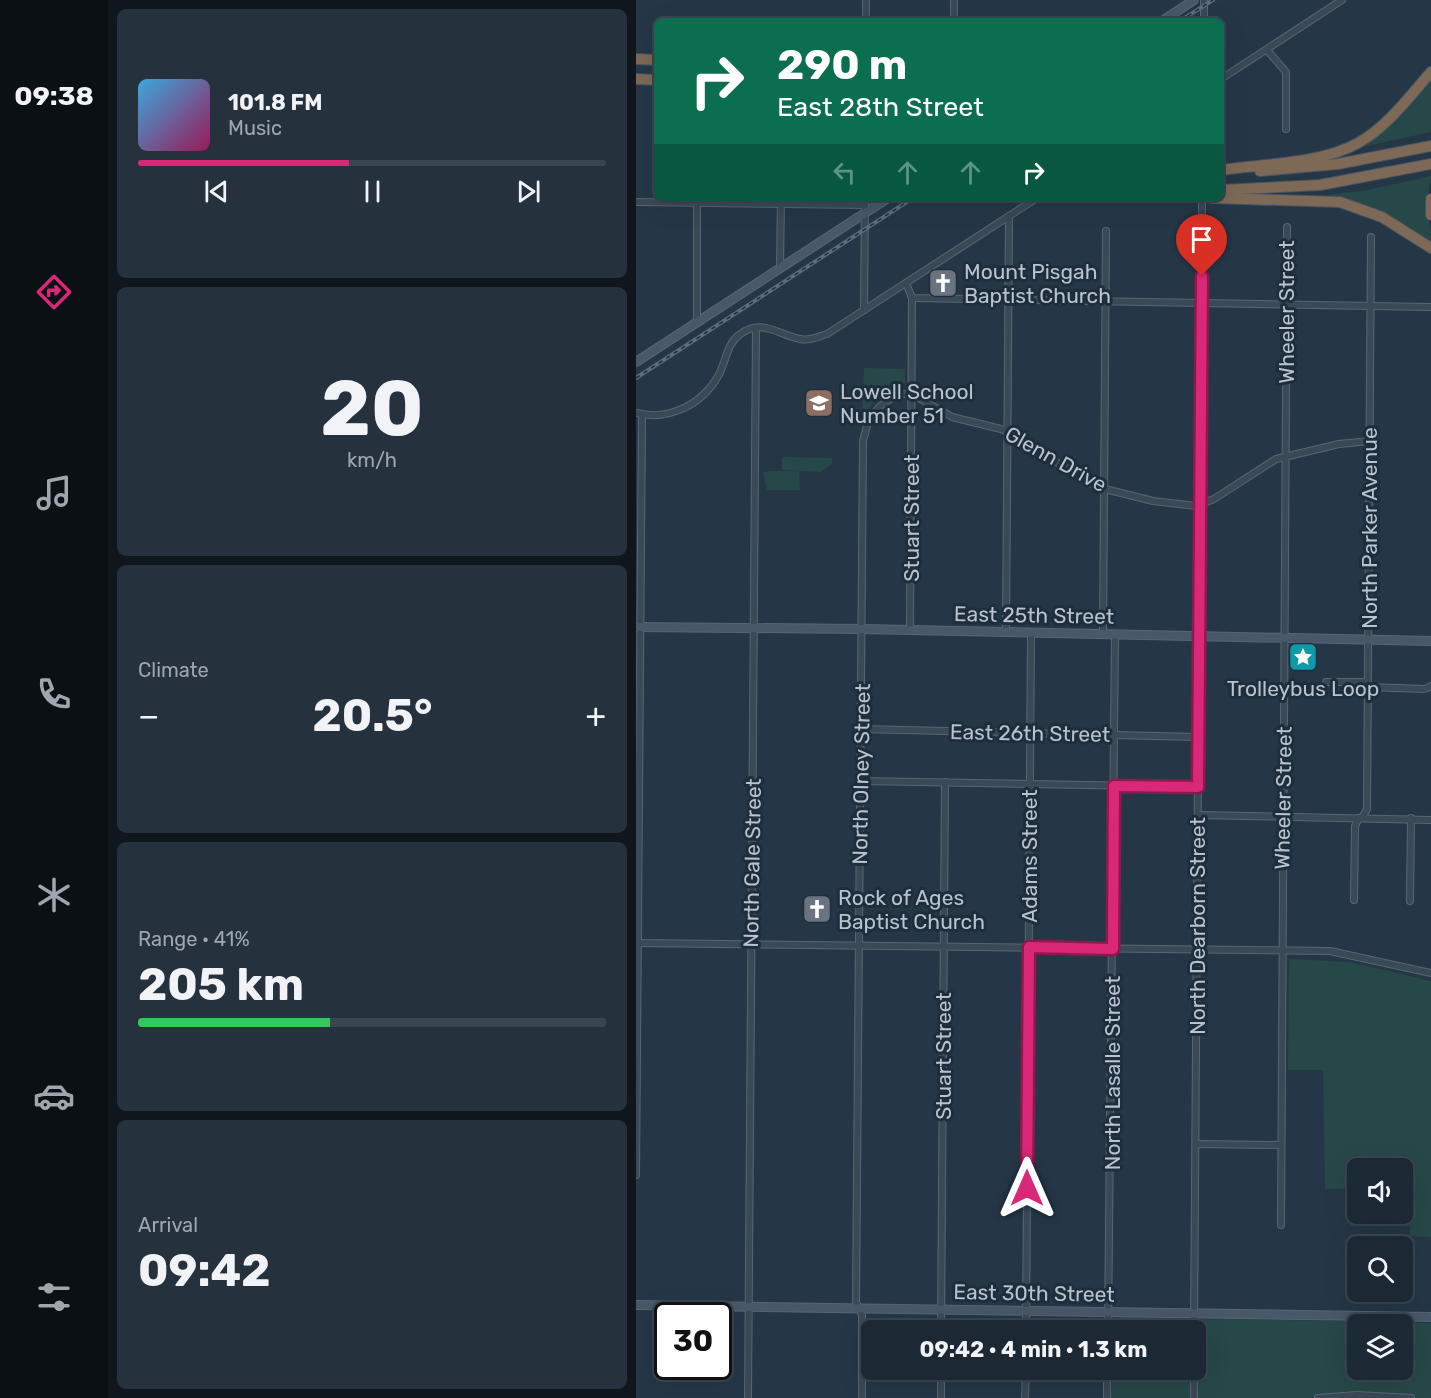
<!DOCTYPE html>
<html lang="en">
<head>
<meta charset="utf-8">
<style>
	body { margin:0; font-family:Rubik,sans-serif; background:#25313d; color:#f1f3f6; height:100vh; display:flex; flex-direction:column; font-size:22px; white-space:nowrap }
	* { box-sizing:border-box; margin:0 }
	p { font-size:20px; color:#a0a6ad }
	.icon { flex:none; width:33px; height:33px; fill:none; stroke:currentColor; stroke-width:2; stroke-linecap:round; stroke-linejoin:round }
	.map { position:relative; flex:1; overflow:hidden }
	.side { display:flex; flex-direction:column; gap:9px; padding:9px; background:#0f171d; width:528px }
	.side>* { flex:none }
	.banner { position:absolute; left:18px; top:18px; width:570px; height:183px; border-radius:9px; box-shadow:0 6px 24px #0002,0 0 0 2px #3a4550; background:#0b6e4f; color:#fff; overflow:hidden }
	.fabs { position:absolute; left:711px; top:1158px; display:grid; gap:12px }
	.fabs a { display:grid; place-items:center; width:66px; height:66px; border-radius:9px; background:#1c2935; box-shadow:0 6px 24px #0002,0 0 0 2px #3a4550; font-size:30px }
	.speed { position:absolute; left:18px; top:1302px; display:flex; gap:12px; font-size:30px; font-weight:700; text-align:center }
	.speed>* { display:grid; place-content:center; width:78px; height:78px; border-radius:50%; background:#1c2935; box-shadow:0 6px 24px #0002,0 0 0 2px #3a4550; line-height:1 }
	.speed .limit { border:3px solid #111; border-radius:9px; background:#fff; color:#111 }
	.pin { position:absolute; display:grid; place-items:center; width:51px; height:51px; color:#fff; margin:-62px -26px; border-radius:50% 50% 50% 0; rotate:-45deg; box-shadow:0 0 6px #0007 }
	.pin .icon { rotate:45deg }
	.me { position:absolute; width:66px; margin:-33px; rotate:0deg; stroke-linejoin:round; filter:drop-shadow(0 0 4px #0008) }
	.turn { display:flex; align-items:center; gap:21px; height:126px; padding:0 24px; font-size:27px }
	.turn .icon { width:78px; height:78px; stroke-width:2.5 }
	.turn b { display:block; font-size:42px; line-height:51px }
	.lanes { display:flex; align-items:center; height:57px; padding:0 24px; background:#0003; justify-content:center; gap:30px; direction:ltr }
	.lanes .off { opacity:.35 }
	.big { font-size:45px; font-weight:700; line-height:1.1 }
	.side .tile { flex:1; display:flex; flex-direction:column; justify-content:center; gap:9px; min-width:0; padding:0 21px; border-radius:9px; background:#25313d }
	.side .dial { align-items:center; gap:0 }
	.dial b { font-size:78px; line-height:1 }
	.song { display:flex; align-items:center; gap:18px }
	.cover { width:72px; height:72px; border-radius:9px; background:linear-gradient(135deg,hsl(200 70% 55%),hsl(330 70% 35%)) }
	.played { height:6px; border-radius:3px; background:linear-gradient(90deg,#db2777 45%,#3a4550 45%) }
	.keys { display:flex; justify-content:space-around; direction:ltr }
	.heat { display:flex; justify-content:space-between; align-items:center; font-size:33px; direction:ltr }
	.charge { height:9px; border-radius:4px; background:linear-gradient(90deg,#34c759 41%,#3a4550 0) }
	.trip { position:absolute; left:225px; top:1320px; width:345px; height:60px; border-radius:9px; background:#1c2935; box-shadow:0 6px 24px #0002,0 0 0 2px #3a4550; font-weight:700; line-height:60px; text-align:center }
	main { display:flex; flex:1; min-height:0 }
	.tabs { display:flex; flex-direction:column; width:108px; justify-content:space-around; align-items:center; background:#0b1015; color:#a0a6ad }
	.tabs .icon { width:42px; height:42px }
	.tabs .on { color:#db2777 }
	.tabs b { font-size:27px; color:#f1f3f6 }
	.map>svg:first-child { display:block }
</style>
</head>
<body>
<main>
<nav class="tabs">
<b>09:38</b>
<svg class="icon on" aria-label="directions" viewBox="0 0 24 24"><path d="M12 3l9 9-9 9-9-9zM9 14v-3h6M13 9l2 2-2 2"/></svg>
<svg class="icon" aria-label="music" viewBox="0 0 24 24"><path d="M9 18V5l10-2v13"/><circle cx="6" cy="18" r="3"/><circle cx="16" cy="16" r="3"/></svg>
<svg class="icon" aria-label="phone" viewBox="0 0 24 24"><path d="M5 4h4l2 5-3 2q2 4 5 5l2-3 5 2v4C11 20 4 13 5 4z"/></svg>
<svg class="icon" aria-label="climate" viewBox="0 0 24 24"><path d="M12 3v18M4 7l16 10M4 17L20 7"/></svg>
<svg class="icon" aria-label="car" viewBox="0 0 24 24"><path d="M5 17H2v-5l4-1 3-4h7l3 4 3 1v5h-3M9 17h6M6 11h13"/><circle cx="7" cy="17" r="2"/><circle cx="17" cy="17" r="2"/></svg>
<svg class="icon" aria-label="filters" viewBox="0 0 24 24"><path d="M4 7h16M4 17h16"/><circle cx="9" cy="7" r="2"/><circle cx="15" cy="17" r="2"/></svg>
</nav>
<section class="side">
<div class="tile">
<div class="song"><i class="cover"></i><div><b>101.8 FM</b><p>Music</p></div></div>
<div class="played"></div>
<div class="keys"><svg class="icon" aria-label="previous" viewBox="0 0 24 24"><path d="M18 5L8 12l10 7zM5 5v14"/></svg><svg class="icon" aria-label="pause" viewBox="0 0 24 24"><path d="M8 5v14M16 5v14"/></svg><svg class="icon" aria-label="next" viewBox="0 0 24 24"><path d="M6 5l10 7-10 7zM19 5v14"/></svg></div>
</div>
<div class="tile dial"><b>20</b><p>km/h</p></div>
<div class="tile"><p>Climate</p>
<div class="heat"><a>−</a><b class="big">20.5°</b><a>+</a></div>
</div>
<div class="tile"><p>Range · 41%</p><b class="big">205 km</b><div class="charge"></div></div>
<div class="tile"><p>Arrival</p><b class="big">09:42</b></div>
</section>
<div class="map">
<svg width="795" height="1398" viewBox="0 0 795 1398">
	<rect width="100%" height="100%" fill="#253747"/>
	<g fill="#274848" fill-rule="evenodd">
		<polygon points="795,78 795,132 731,146 731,143"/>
		<path d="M 795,176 L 789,208 L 795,230 L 795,244 C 761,222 730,199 689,195 L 732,190 Z"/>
		<polygon points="228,368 269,369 269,383 237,403 226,419"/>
		<polygon points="146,457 196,458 196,463 185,472 146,470"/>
		<polygon points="132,471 163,471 164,490 131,490 127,473"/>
		<polygon points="653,959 713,962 795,981 795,1237 774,1236 774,1190 767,1189 766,1168 722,1168 721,1189 689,1189 687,1070 652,1070"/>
		<path d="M 486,1317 L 795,1323 L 795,1398 L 475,1398 L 476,1370 L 560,1370 L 560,1330 L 476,1330 L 478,1320 ZM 722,1324 L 766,1324 L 766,1370 L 722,1370 Z"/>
	</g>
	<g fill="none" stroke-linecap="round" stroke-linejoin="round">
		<g stroke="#586673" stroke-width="8">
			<g id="street">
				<polyline points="230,0 230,21"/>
				<polyline points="318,0 318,21"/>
				<polyline points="568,21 568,0"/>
				<polyline points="631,50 650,72 650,129"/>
				<polyline points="585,79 706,0"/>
				<polyline points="0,202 229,205"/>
				<polyline points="144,268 145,198"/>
				<polyline points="270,283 276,298 795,307"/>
				<polyline points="228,310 229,198"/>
				<polyline points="61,323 61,198"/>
				<path d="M 0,413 C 32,421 66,405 82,376 C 90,363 90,345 103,335 C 125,317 142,335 164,339 C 173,341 182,337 191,334 L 401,198"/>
				<polyline points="274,630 276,298"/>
				<polyline points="370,632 373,216"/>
				<polyline points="467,634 470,231"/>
				<polyline points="690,682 732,682"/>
				<polyline points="732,687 789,689 795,686"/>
				<polyline points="225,729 562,737"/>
				<polyline points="225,781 562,787"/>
				<polyline points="562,815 795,820"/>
				<polyline points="726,818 731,809 735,237"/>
				<polyline points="718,900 719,826 723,818"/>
				<polyline points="774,901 775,818"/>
				<polyline points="0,943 694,951 795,973"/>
				<polyline points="560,1144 645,1145"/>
				<polyline points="0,1175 6,415"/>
				<polyline points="645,1225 651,227"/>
				<polyline points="305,1330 309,782"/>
				<polyline points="390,1330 395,633"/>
				<polyline points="472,1330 479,634"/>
				<polyline points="558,1330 566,198"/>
				<polyline points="112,1398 120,328"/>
				<polyline points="226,1398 226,1315 220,1302 227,441 232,422 243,407 261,394 276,394 316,417 377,432 407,454 461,487 517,501 560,506 578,499 640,459 703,444 734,441"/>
				<polyline points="305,1398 305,1370"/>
				<polyline points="389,1398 390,1370"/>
				<polyline points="471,1398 471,1370"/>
				<polyline points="558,1398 558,1370"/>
				<polyline points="682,1398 721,1395 775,1398"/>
			</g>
		</g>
		<g stroke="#586673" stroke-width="10">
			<g id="secondary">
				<polyline points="526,21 558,0"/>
				<polyline points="0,362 252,198"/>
				<polyline points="0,627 227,629 795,641"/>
				<polyline points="0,1305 795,1317"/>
			</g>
		</g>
		<g stroke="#445361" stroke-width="12">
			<g id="highway">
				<polyline points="0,59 21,60"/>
				<polyline points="0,79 21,80"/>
				<path d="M 585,170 C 626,164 685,164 722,143 C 751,127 773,97 795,72"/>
				<polyline points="624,171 702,164 795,146"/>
				<polyline points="585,190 684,185 795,164"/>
				<polyline points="576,198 704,202 746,217 795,248"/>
				<polyline points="795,199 795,215"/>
			</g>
		</g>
		<use href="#street" stroke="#3a4956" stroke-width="6"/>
		<use href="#secondary" stroke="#485869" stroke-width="8"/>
		<use href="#highway" stroke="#7d6956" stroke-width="10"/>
		<g stroke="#5c6d7d" stroke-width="4">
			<g id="rail">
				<polyline points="544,21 577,0"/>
				<polyline points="0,378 277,198"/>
			</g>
		</g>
		<use href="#rail" stroke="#1e2e3c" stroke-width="1.5" stroke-dasharray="4.5" stroke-linecap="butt"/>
	</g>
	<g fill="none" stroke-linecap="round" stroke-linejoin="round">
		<g stroke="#8e194d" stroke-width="15">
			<polyline id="route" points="391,1188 393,947 477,949 478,786 562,787 566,276"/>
		</g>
		<use href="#route" stroke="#db2777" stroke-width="10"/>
	</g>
	<defs>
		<g id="church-square" transform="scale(1.5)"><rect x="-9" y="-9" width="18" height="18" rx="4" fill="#6b7280" stroke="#1e2e3c"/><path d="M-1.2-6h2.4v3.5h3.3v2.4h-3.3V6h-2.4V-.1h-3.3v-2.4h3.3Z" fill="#fff"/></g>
		<g id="school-square" transform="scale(1.5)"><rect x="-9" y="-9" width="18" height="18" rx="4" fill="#8d6e63" stroke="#1e2e3c"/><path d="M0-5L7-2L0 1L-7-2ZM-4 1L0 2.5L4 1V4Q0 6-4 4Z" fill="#fff"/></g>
		<g id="sight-square" transform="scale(1.5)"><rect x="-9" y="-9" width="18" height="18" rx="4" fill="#0f9aa8" stroke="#1e2e3c"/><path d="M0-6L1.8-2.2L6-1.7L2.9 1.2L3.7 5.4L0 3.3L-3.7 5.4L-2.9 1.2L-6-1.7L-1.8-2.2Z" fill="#fff"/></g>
	</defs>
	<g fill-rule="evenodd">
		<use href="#church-square" x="307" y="283"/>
		<use href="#school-square" x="183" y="403"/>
		<use href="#sight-square" x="667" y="657"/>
		<use href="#church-square" x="181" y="909"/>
	</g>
	<g text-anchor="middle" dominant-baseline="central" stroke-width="6" stroke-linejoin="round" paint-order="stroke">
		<g font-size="21" fill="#b8c3cf" stroke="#1e2e3c" text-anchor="start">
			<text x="328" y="271">Mount Pisgah<tspan x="328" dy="24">Baptist Church</tspan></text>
			<text x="204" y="391">Lowell School<tspan x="204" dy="24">Number 51</tspan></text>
			<text x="667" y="688" text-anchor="middle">Trolleybus Loop</text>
			<text x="202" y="897">Rock of Ages<tspan x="202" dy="24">Baptist Church</tspan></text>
		</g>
		<g font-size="21" fill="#b8c3cf" stroke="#1e2e3c">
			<text transform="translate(650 312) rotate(-90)">Wheeler Street</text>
			<text transform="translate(420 459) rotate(29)">Glenn Drive</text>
			<text transform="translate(275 518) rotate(-90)">Stuart Street</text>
			<text transform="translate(733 528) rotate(-90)">North Parker Avenue</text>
			<text transform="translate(398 615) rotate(1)">East 25th Street</text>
			<text transform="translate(394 733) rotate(1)">East 26th Street</text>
			<text transform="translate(225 774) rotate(-89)">North Olney Street</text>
			<text transform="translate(647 798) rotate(-89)">Wheeler Street</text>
			<text transform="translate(393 856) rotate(-90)">Adams Street</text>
			<text transform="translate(116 863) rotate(-89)">North Gale Street</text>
			<text transform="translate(561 926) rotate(-90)">North Dearborn Street</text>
			<text transform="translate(307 1056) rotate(-90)">Stuart Street</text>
			<text transform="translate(476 1073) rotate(-90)">North Lasalle Street</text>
			<text transform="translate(398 1293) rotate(1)">East 30th Street</text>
		</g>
	</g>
</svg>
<div class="fabs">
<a><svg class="icon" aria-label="sound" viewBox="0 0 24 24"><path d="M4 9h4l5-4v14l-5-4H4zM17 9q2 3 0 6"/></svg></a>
<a><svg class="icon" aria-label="search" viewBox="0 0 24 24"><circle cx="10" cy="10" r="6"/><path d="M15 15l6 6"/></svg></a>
<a><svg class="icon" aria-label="layers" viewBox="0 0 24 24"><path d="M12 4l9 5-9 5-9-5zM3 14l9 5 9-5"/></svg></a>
</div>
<div class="speed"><div class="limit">30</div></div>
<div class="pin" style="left:566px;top:276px;background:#d93025"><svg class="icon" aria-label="arrive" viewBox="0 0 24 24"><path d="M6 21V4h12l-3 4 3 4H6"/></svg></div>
<svg class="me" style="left:391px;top:1188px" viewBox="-20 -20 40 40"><path d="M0-17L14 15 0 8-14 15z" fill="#db2777" stroke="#fff" stroke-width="4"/></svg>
<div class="trip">09:42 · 4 min · 1.3 km</div>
<div class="banner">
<div class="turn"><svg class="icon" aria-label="right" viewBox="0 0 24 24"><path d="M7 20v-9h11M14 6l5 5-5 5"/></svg><div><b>290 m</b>East 28th Street</div></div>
<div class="lanes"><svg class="icon off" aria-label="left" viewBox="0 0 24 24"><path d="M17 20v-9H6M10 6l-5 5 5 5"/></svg><svg class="icon off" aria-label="ahead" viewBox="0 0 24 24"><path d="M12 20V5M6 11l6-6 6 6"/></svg><svg class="icon off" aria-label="ahead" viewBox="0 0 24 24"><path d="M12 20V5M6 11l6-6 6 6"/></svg><svg class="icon" aria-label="right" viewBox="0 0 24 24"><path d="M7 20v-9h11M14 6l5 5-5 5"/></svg></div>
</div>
</div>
</main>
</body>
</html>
